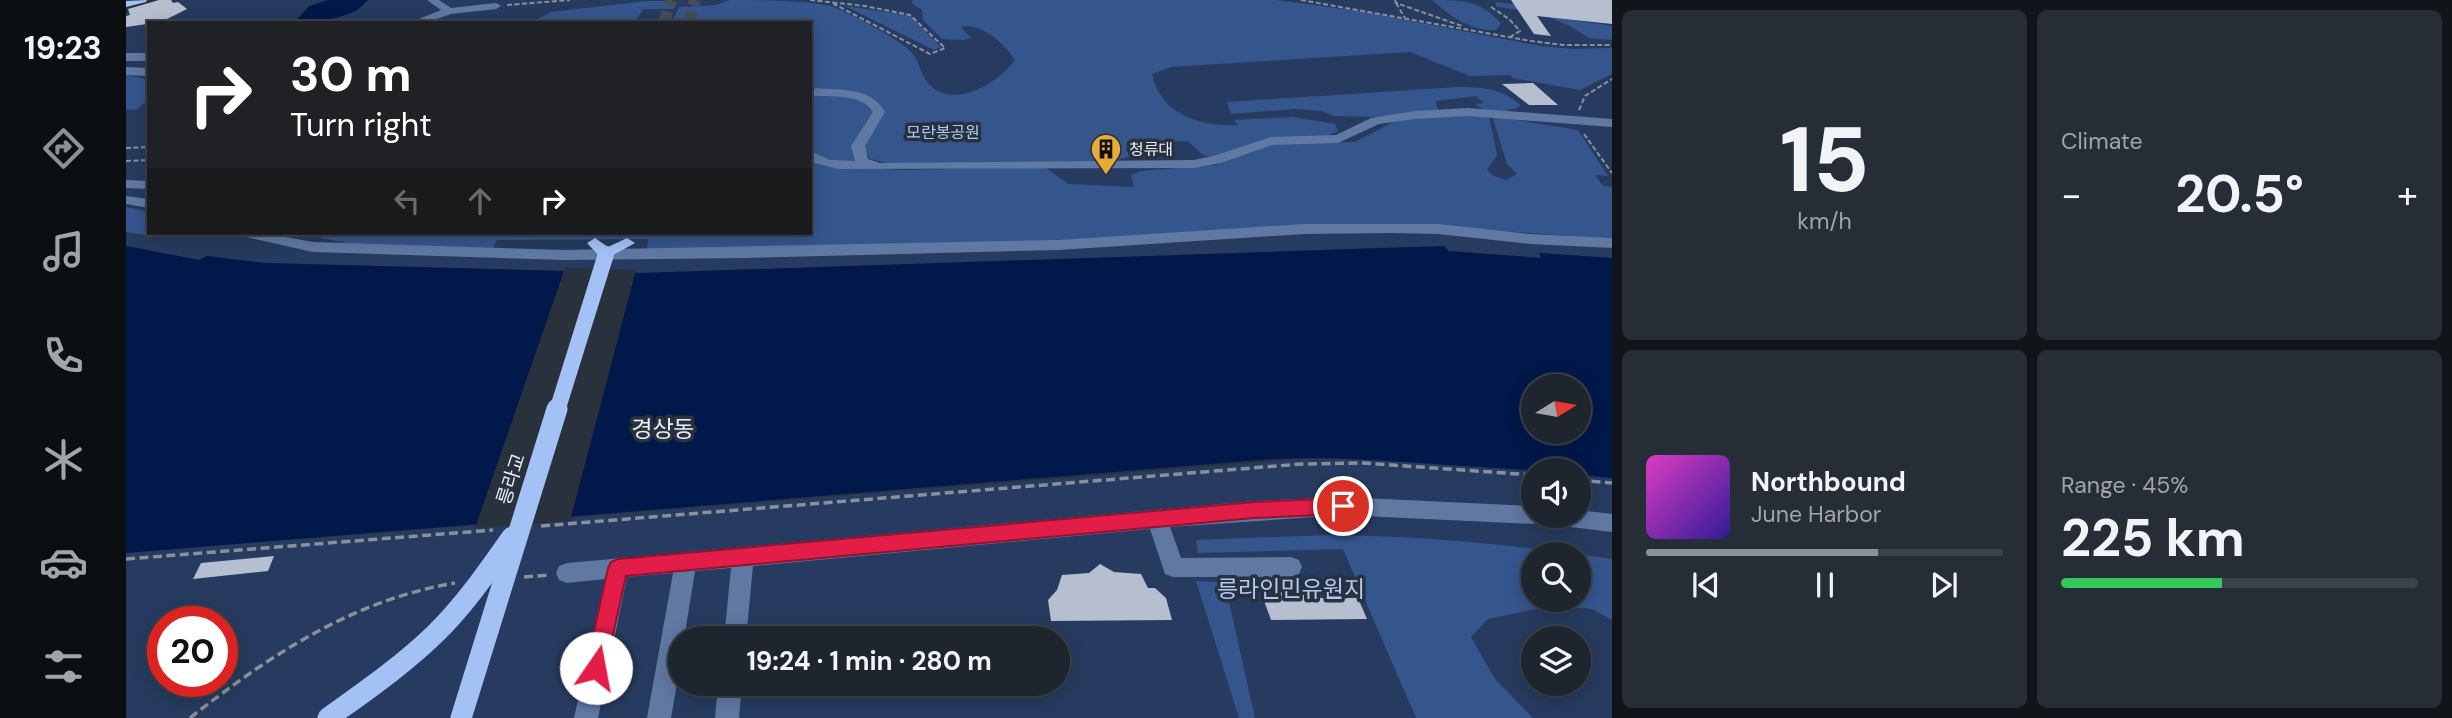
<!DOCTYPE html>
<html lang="en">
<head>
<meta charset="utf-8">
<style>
	body { margin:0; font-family:"DM Sans","Noto Sans KR",sans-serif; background:#272d36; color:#f1f3f6; height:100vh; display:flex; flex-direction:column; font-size:26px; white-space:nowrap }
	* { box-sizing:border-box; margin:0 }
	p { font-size:23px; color:#a1a5aa }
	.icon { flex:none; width:38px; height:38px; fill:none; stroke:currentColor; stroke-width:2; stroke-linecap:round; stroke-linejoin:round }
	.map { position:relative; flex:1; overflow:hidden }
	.panel { display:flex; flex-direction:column; gap:10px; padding:10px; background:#111419; width:840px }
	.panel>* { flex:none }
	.top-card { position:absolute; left:21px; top:21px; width:665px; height:214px; border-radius:0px; box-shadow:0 4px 18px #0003,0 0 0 2px #3c424a; background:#202124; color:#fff; overflow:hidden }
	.needle { width:46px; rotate:79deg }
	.fabs { position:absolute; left:1395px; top:374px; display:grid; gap:14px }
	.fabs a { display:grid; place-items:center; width:70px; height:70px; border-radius:50%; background:#1f252e; box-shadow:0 4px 18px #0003,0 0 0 2px #3c424a; font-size:35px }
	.speed { position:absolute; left:21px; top:606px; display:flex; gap:14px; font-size:35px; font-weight:700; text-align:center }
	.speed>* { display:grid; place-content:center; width:91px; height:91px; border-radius:50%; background:#1f252e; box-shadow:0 4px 18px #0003,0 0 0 2px #3c424a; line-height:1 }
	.speed .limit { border:10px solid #d22; background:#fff; color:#111 }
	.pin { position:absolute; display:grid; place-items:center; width:60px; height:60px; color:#fff; margin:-30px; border:4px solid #fff; border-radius:50%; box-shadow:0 2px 7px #0007 }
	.me { position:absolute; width:77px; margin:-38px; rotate:12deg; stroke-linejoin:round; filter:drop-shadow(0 0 5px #0008) }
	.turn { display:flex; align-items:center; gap:24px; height:147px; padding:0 28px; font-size:32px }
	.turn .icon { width:91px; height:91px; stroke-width:2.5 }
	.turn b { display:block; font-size:49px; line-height:60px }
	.lanes { display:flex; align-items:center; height:66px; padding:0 28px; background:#0003; justify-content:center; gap:35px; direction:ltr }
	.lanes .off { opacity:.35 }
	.big { font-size:52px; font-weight:700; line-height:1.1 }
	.panel .widget { flex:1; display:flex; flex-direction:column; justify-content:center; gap:10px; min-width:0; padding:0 24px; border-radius:10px; background:#272d36 }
	.panel .dial { align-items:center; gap:0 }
	.dial b { font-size:91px; line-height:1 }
	.song { display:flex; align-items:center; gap:21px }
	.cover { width:84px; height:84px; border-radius:10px; background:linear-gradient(135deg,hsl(310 70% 55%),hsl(250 70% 35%)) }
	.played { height:7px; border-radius:4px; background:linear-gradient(90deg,#8c9099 65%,#3c424a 65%) }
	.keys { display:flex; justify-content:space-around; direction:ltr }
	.heat { display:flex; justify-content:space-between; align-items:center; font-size:38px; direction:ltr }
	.charge { height:10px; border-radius:5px; background:linear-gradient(90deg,#34c759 45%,#3c424a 0) }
	.panel .tiles { flex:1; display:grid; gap:10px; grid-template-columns:repeat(2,1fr) }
	.trip { position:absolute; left:542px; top:626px; width:402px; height:70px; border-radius:35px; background:#1f252e; box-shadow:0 4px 18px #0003,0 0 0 2px #3c424a; font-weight:700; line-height:70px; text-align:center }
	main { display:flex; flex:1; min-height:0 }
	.tab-bar { display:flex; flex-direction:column; width:126px; justify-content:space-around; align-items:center; background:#0c0f12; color:#a1a5aa }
	.tab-bar .icon { width:49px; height:49px }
	.tab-bar .current { color:#8c9099 }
	.tab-bar b { font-size:32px; color:#f1f3f6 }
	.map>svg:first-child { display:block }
</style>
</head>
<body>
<main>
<nav class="tab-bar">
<b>19:23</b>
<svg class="icon current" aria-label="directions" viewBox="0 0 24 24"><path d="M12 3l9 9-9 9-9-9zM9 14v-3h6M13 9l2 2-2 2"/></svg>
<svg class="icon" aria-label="music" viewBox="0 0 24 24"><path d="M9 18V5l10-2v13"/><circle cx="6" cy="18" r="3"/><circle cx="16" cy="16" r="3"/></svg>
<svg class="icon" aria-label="phone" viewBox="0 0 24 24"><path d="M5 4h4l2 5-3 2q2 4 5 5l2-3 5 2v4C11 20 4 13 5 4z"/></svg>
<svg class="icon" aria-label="climate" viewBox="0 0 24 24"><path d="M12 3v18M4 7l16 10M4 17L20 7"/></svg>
<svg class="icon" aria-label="car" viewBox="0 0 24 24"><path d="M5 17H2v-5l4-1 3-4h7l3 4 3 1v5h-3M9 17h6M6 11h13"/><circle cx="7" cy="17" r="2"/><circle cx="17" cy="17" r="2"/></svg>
<svg class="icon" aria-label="filters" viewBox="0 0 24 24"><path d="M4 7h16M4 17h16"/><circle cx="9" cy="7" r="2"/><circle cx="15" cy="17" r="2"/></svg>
</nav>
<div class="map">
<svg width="1486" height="718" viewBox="0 0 1486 718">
	<rect width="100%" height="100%" fill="#29313d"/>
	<g fill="#263b5f" fill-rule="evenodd">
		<path d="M 51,0 L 1486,0 L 1486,258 L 1413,253 L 1416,258 L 1271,247 L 1007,258 L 514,273 L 139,263 L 81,256 L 73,260 L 0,246 L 0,13 ZM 23,23 L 684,23 L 684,233 L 23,233 Z"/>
		<path d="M 1186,458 L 1239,458 L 1407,471 L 1407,516 L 1452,516 L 1453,475 L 1486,478 L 1486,718 L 0,718 L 0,553 ZM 1407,555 L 1452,555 L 1452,600 L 1407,600 ZM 37,621 L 96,621 L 96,681 L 37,681 ZM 555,639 L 933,639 L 933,684 L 555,684 ZM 1407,639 L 1452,639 L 1452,684 L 1407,684 Z"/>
	</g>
	<g fill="#35558d" fill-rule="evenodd">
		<path d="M 604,0 C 636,0 675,0 705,6 C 725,13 764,35 780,47 C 794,57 793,76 806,87 C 832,108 873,82 889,60 C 879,44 855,22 835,27 L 845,38 L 837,40 L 816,39 L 797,20 L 796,10 L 787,4 L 786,0 L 1150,0 L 1240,12 L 1414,46 L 1447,49 L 1486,48 L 1486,74 L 1454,90 L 1387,78 L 1384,75 L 1344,76 L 1284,52 L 1045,67 L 1026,74 C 1034,115 1076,127 1112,125 L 1108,120 L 1167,117 L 1209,124 L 1212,131 L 1201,136 L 1139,139 L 1085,157 L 1077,155 L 1062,141 L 1043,142 L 1031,146 L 1024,152 L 985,161 L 765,164 L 744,159 L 738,147 L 755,108 C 741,87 706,91 684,90 L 684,23 L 545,23 L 553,7 L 590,5 Z"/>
		<path d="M 1306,0 C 1338,0 1353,0 1375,23 L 1370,30 C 1344,31 1324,16 1306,0 Z"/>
		<polygon points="522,1 551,1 548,9 517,9 509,23 409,21 425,12"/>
		<polygon points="1369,2 1410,7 1434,18 1486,26 1486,40 1463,38 1444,26 1410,12 1371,7"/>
		<polygon points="719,6 783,15 815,47 808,50"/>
		<polygon points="0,75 17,78 23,83 23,100 10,110 0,109"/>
		<path d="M 1331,87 C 1355,87 1377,88 1395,106 C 1381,112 1362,115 1349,104 L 1358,103 L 1350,96 L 1310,101 L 1312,111 L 1253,117 L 1207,116 L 1196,111 L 1169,109 L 1105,114 L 1101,102 Z"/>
		<polygon points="684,94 729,97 748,109 733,163 703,162 685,152"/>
		<polygon points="1363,115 1371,155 1361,170 1368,176 1380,180 1391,174 1381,164 1366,116 1452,130 1482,176 1469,175 1477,186 1486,187 1486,239 1324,227 928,242 521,249 522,239 371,240 367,248 226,244 195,238 201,233 684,233 684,160 702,166 776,170 919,167 942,184 1008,187 1005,175 1015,171 1091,165 1137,146 1149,144 1229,142 1267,122 1293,117"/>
		<polygon points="0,207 23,212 23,233 30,233 26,236 0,232"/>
		<path d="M 1202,535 C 1297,536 1393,545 1486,559 L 1486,620 L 1466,609 L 1425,606 L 1362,619 L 1345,637 L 1369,679 L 1407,718 L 1290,718 L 1217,549 L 1072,553 L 1070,540 ZM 1407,555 L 1452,555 L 1452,600 L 1407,600 Z"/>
		<polygon points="1070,581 1091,582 1101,593 1129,718 1113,718"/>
	</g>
	<g fill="#00184a" fill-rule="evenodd">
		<path d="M 202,0 L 243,0 C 236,4 238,6 231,10 C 216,18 187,25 171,19 L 183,6 Z"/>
		<path d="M 0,246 L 73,260 L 81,256 L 139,263 L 514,273 L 1319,246 L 1322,251 L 1415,258 L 1413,253 L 1486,258 L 1486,478 L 1453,475 L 1452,471 C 1351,471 1249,455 1146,459 L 0,553 ZM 1407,387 L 1452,387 L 1452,432 L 1407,432 Z"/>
	</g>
	<polygon fill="#29313d" points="439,268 510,270 444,521 349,528"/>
	<g fill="#b6bfcf">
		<polygon points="33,0 45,0 47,3 52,2 61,9 35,22 0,27 0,16 4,15 2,9"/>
		<polygon points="1385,0 1486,0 1486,24 1411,16 1425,36 1408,34"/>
		<polygon points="1407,83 1432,105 1403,105 1376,84"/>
		<polygon points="148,556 142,571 67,579 75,563"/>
		<polygon points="974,564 988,572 1015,574 1022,588 1029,588 1040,598 1046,620 925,621 922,600 931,590 936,575 963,573"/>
		<polygon points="1177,590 1181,598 1232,598 1241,619 1145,620 1137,598 1151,598 1148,591"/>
	</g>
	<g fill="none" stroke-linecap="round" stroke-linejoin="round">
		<g stroke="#464d59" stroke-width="12" stroke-dasharray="12 6" stroke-linecap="butt">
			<polyline points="538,23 545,0"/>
			<polyline points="563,23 569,0"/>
		</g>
		<g stroke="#8a909a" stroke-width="2" stroke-dasharray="5 2.5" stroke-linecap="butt">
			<polyline points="684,0 739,6 784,15 819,48 804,54 706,3"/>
			<polyline points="1175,0 1405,41 1437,45 1486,45"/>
			<polyline points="1269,0 1270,3 1336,26"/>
			<polyline points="1270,3 1279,18"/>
			<polyline points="381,5 444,0"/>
			<polyline points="1365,7 1383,19 1394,31 1384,37"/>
			<polyline points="1453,110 1459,96 1486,79"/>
			<polyline points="1458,134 1486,173"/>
			<polyline points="0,148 23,147"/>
			<polyline points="0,161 23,160"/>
		</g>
		<g stroke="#8a909a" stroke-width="3.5" stroke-dasharray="9 4.5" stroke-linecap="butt">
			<polyline points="1452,480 1486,483"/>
			<polyline points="415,526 1175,464 1237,463 1407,475"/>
			<polyline points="0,559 367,530"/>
			<polyline points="398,577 423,575"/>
			<path d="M 64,718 C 144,655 227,600 329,583"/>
		</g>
		<g fill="#6079a3" fill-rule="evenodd">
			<polygon points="301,0 313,0 325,8 370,3 375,6 370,9 325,14 299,23 283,23 315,10"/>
			<rect x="0" y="53" width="23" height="8"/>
			<polygon points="0,67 23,68 23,76 0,75"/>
			<path d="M 684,88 C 711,90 745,86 759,112 L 739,146 L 742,159 L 754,163 L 1068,160 L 1087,156 L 1145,137 L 1210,135 L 1245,118 L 1289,111 L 1342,108 L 1486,119 L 1486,127 L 1342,116 L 1289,119 L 1253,124 L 1212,143 L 1146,145 L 1095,163 L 1068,168 L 712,169 L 685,162 L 684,151 L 704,160 L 729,161 L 725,146 L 747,112 C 736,93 704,97 684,96 Z"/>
			<polygon points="0,180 23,181 23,189 0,188"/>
			<polygon points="0,196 23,199 23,208 0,204"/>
			<polygon points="1178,224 1312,224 1404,234 1486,238 1486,248 1404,244 1312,234 1266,233 1178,234 933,250 620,258 439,260 187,252 116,236 113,233 138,233 187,242 439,250 933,240"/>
			<polygon points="1217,497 1407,506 1407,516 1417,516 1414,521 1407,524 1217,515 1044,527 1055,558 1165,557 1173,560 1176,567 1173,574 1165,577 1047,577 1039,574 1024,529 627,566 620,639 598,639 605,568 569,571 558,639 555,639 555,660 545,718 521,718 547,573 501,577 472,718 448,718 479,579 441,583 433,580 430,573 433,566 441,563 1128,501"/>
			<polygon points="1452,510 1486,514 1486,532 1428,525 1421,522 1418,516 1452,516"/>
			<polygon points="592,684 616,684 613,718 589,718"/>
		</g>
		<g fill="#a3c1f5" fill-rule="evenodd">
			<polygon points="21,0 20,2 0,7 0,1"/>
			<polygon points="469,238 482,247 501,238 509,243 480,259 475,258 461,243"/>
		</g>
		<polyline stroke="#a3c1f5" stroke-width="16" points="431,411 480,254"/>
		<g stroke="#a3c1f5" stroke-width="21">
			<path d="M 202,718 C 238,692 276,666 309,634 C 338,606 362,571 386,537"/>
			<polyline points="335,718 431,409"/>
		</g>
	</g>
	<polygon fill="#e11d48" stroke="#92132f" stroke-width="2" points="1217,498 1223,500 1226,506 1223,511 1217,514 1128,518 500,576 478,675 470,679 463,675 460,668 482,568 485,562 492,559 1128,502"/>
	<defs>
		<g id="building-pin" transform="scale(1.575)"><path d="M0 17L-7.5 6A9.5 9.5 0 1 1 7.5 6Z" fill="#e6ac36" stroke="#29313d"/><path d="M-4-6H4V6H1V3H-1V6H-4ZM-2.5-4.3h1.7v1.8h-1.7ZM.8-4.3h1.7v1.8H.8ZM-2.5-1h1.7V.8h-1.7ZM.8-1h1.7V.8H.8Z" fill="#111"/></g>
	</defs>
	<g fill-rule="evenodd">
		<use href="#building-pin" x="980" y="149"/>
	</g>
	<g text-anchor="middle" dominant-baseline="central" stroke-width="7" stroke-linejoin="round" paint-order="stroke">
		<g font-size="16" fill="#adcafc" stroke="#29313d">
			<text x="817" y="132">모란봉공원</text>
		</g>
		<g font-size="16" fill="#e9eef6" stroke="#29313d" text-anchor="start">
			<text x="1003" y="149">청류대</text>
		</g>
		<g font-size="19" fill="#e9eef6" stroke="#29313d">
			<text transform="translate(385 479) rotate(-72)">릉라교</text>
		</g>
		<g font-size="23" fill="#e9eef6" stroke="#29313d">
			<text x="537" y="429">경상동</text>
		</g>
		<g font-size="23" fill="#adcafc" stroke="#29313d">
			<text x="1165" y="589">릉라인민유원지</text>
		</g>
	</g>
</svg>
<div class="fabs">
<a><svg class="needle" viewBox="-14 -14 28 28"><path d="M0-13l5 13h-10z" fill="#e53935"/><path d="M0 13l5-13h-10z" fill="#a1a5aa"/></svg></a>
<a><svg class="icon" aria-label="sound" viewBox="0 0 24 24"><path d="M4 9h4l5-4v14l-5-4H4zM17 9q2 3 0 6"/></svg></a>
<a><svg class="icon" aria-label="search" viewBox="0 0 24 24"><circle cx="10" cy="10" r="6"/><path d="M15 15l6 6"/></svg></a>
<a><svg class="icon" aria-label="layers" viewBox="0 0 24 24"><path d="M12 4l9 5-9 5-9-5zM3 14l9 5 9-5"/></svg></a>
</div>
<div class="speed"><div class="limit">20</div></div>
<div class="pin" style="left:1217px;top:506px;background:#d93025"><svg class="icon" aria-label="arrive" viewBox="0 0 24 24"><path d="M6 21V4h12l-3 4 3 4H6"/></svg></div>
<svg class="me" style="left:470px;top:668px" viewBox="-20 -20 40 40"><circle r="19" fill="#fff"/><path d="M0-13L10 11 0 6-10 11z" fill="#e11d48"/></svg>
<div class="trip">19:24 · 1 min · 280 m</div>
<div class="top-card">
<div class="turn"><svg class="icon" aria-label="right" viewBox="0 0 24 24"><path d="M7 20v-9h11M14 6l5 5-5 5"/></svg><div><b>30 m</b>Turn right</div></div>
<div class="lanes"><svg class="icon off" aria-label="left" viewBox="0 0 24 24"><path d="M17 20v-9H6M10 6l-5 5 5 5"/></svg><svg class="icon off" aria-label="ahead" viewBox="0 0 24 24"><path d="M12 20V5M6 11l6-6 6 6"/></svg><svg class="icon" aria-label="right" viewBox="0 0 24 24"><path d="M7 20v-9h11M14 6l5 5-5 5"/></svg></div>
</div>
</div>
<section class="panel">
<div class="tiles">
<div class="widget dial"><b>15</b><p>km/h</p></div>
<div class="widget"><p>Climate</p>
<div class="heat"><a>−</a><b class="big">20.5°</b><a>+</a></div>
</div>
<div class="widget">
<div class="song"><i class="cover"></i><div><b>Northbound</b><p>June Harbor</p></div></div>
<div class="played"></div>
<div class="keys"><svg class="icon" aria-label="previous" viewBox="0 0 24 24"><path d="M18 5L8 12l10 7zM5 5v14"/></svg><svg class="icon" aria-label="pause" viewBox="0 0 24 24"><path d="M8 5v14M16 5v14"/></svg><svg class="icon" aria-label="next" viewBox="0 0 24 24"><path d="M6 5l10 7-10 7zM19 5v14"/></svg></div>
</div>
<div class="widget"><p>Range · 45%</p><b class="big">225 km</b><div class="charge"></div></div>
</div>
</section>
</main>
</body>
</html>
